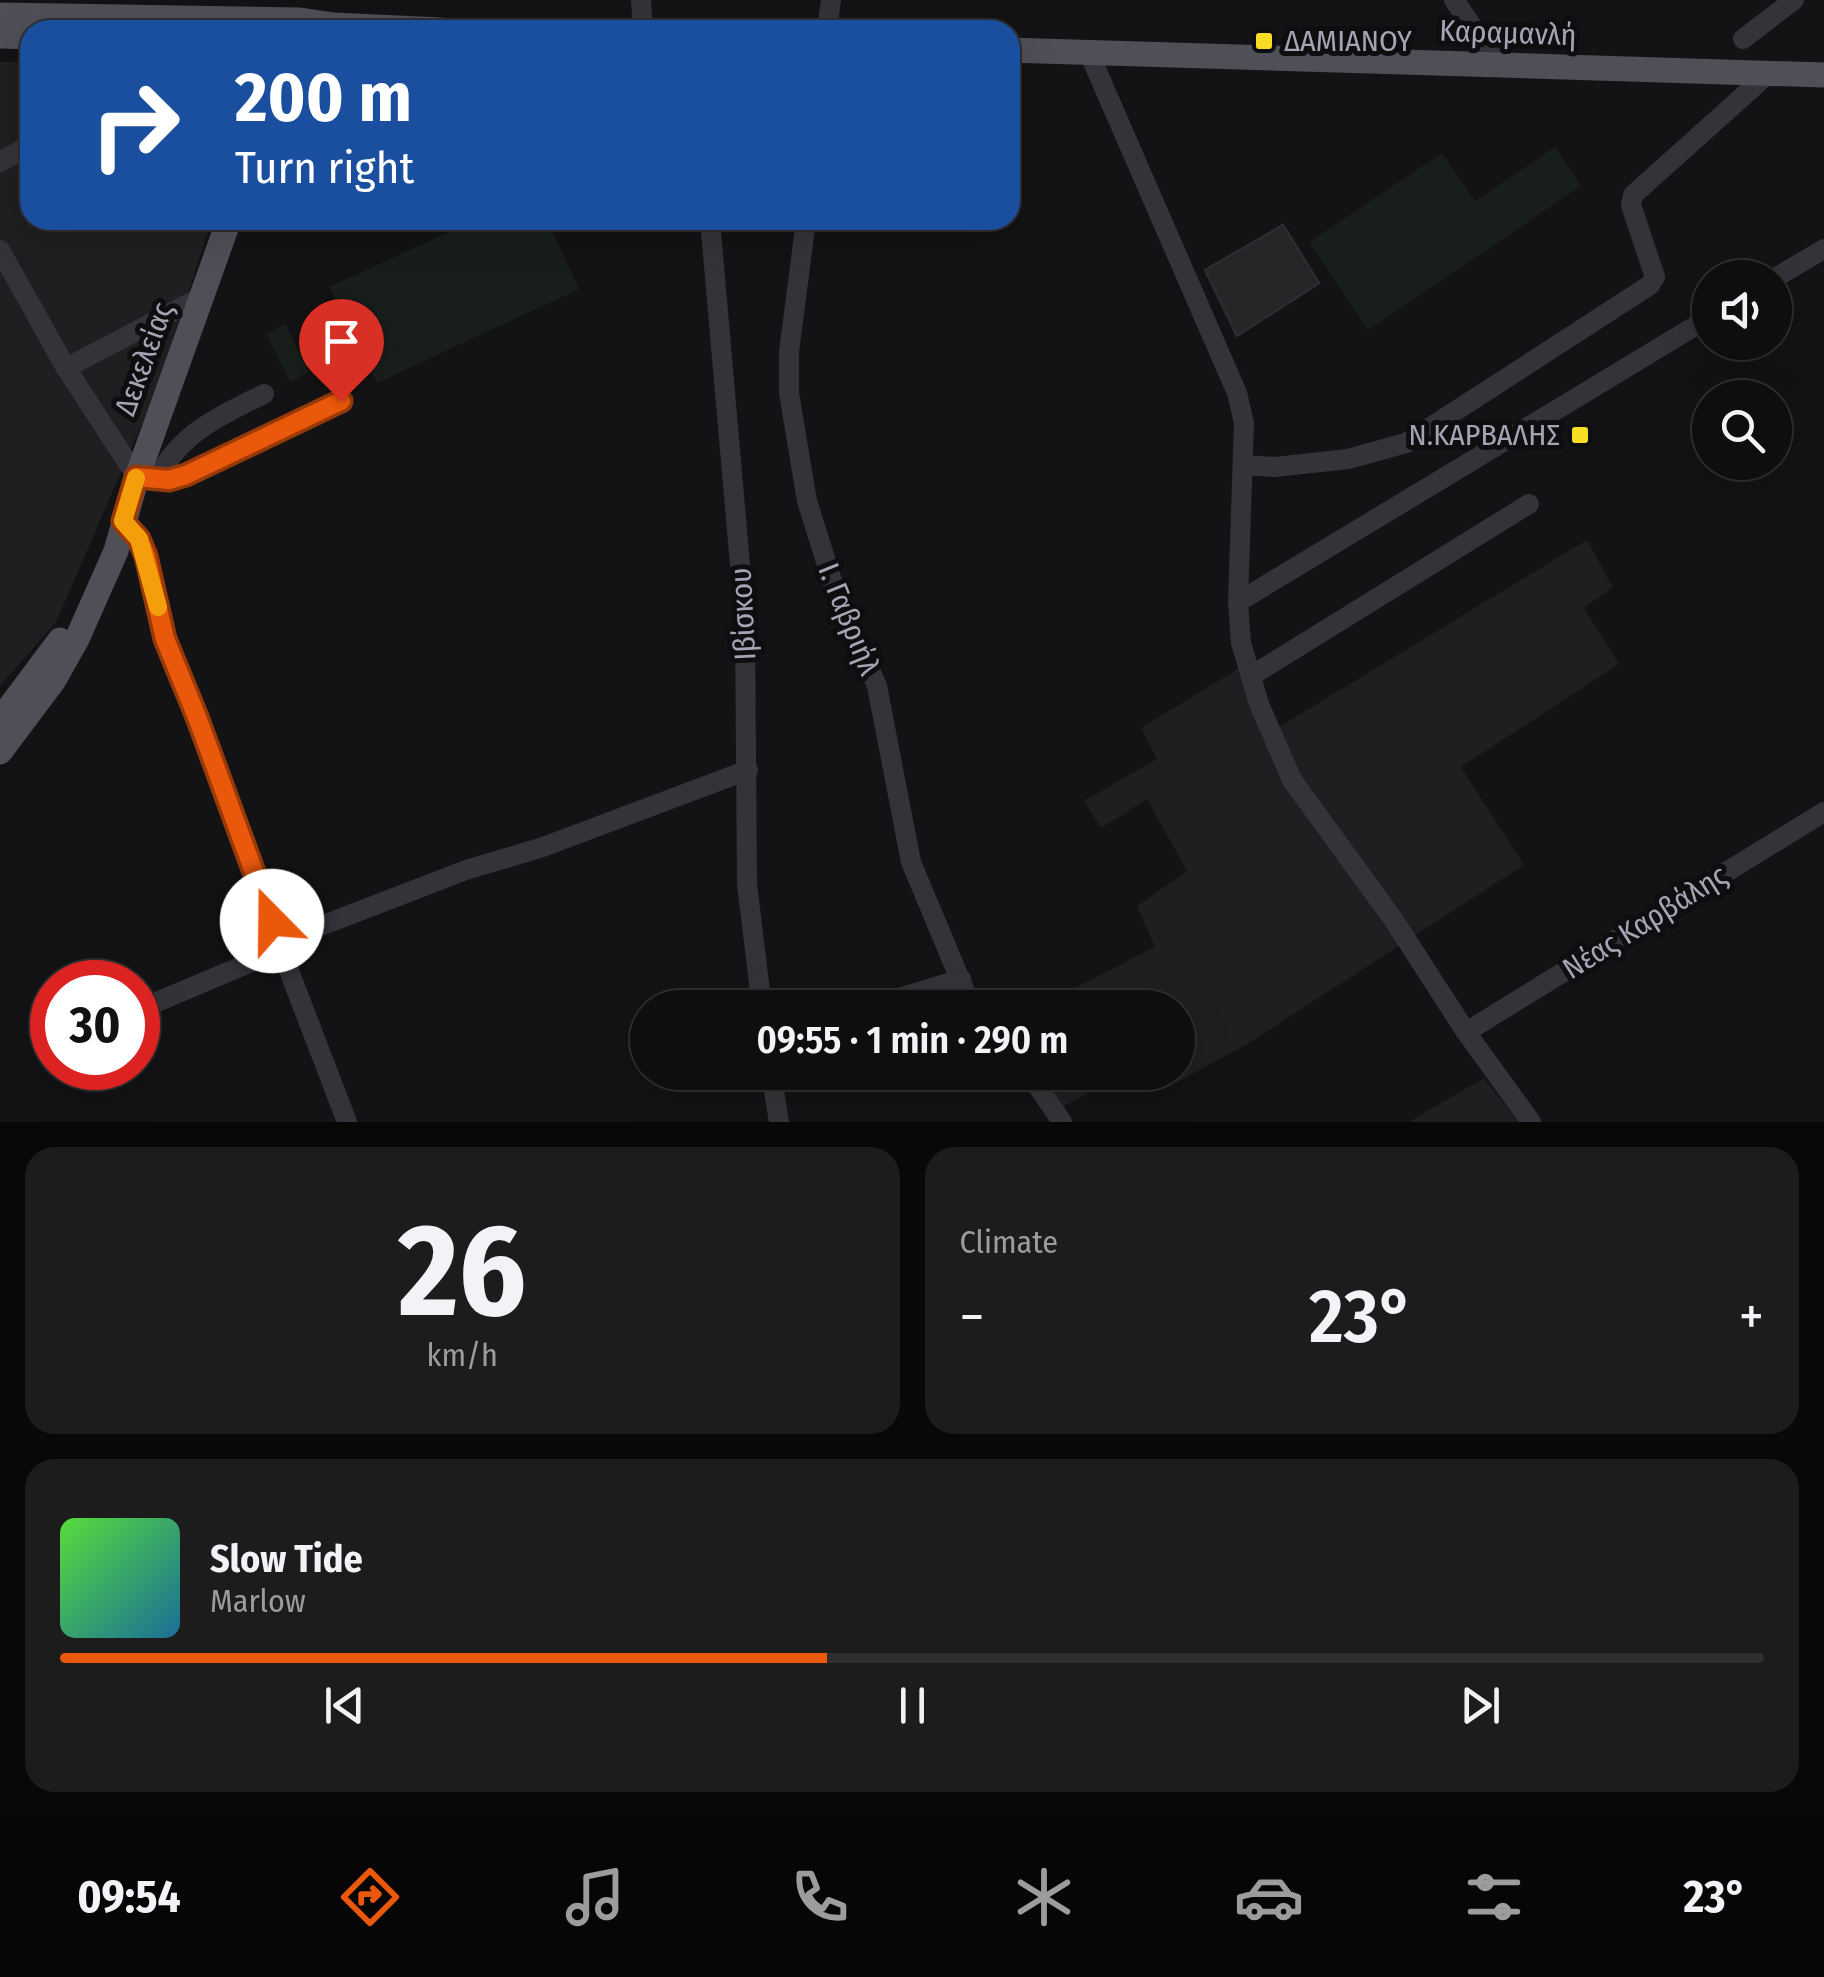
<!DOCTYPE html>
<html lang="en">
<head>
<meta charset="utf-8">
<style>
	body { margin:0; font-family:"Fira Sans Condensed",sans-serif; background:#1c1c1d; color:#f1f3f6; height:100vh; display:flex; flex-direction:column; font-size:38px; white-space:nowrap }
	* { box-sizing:border-box; margin:0 }
	p { font-size:32px; color:#9b9c9e }
	.icon { flex:none; width:55px; height:55px; fill:none; stroke:currentColor; stroke-width:2; stroke-linecap:round; stroke-linejoin:round }
	.map { position:relative; height:1122px; overflow:hidden }
	.drawer { display:flex; flex-direction:column; gap:25px; padding:25px; background:#080808; flex:1 }
	.drawer>* { flex:none }
	.guide { position:absolute; left:20px; top:20px; width:1000px; height:210px; border-radius:30px; box-shadow:0 10px 40px #0002,0 0 0 2px #2e2e2f; background:#1a4fa0; color:#fff; overflow:hidden }
	.tools { position:absolute; left:1692px; top:260px; display:grid; gap:20px }
	.tools a { display:grid; place-items:center; width:100px; height:100px; border-radius:50%; background:#0e0e0f; box-shadow:0 10px 40px #0002,0 0 0 2px #2e2e2f; font-size:50px }
	.speed { position:absolute; left:30px; top:960px; display:flex; gap:20px; font-size:50px; font-weight:700; text-align:center }
	.speed>* { display:grid; place-content:center; width:130px; height:130px; border-radius:50%; background:#0e0e0f; box-shadow:0 10px 40px #0002,0 0 0 2px #2e2e2f; line-height:1 }
	.speed .limit { border:15px solid #d22; background:#fff; color:#111 }
	.pin { position:absolute; display:grid; place-items:center; width:85px; height:85px; color:#fff; margin:-102px -42px; border-radius:50% 50% 50% 0; rotate:-45deg; box-shadow:0 0 10px #0007 }
	.pin .icon { rotate:45deg }
	.me { position:absolute; width:110px; margin:-55px; rotate:338deg; stroke-linejoin:round; filter:drop-shadow(0 0 8px #0008) }
	.turn { display:flex; align-items:center; gap:35px; height:210px; padding:0 50px; font-size:45px }
	.turn .icon { width:130px; height:130px; stroke-width:2.5 }
	.turn b { display:block; font-size:70px; line-height:85px }
	.big { font-size:75px; font-weight:600; line-height:1.1 }
	.drawer .widget { flex:1; display:flex; flex-direction:column; justify-content:center; gap:15px; min-width:0; padding:0 35px; border-radius:30px; background:#1c1c1d }
	.drawer .dial { align-items:center; gap:0 }
	.dial b { font-size:130px; line-height:1 }
	.song { display:flex; align-items:center; gap:30px }
	.cover { width:120px; height:120px; border-radius:15px; background:linear-gradient(135deg,hsl(110 70% 55%),hsl(200 70% 35%)) }
	.played { height:10px; border-radius:5px; background:linear-gradient(90deg,#ea580c 45%,#2e2e2f 45%) }
	.keys { display:flex; justify-content:space-around; direction:ltr }
	.heat { display:flex; justify-content:space-between; align-items:center; font-size:55px; direction:ltr }
	.drawer .tiles { flex:1; display:grid; gap:25px; grid-template-columns:1fr 1fr }
	.widget:last-child { grid-column:span 2 }
	.trip { position:absolute; left:630px; top:990px; width:565px; height:100px; border-radius:50px; background:#0e0e0f; box-shadow:0 10px 40px #0002,0 0 0 2px #2e2e2f; font-weight:600; line-height:100px; text-align:center }
	.menu { display:flex; height:160px; justify-content:space-around; align-items:center; background:#060606; color:#9b9c9e }
	.menu .icon { width:70px; height:70px }
	.menu .current { color:#ea580c }
	.menu b { font-size:45px; color:#f1f3f6 }
	.map>svg:first-child { display:block }
</style>
</head>
<body>
<div class="map">
<svg width="1824" height="1122" viewBox="0 0 1824 1122">
	<rect width="100%" height="100%" fill="#131214"/>
	<g fill="#1f1e21">
		<polygon points="0,62 30,62 30,220 212,220 155,394 56,622 0,686"/>
		<polygon points="1587,540 1613,587 1584,608 1619,664 1461,767 1524,865 1244,1046 1176,1083 1171,1073 1178,1072 1178,1008 1035,1008 1155,947 1137,906 1187,871 1147,799 1101,828 1084,801 1157,759 1141,728 1251,661 1279,727"/>
		<polygon points="1011,1073 1126,1073 1049,1114 1035,1093"/>
		<polygon points="1484,1078 1518,1122 1409,1122"/>
	</g>
	<g fill="#181f1b">
		<polygon points="1555,147 1581,186 1368,330 1309,242 1442,153 1475,201"/>
		<polygon points="475,220 547,220 579,289 377,383 329,287"/>
		<polygon points="285,324 309,372 290,382 266,334"/>
	</g>
	<polygon fill="#262528" stroke="#2d2c30" stroke-width="2.5" points="1283,225 1319,283 1237,336 1205,270"/>
	<g fill="none" stroke-linecap="round" stroke-linejoin="round">
		<g stroke="#333339" stroke-width="20">
			<polyline points="641,0 643,30"/>
			<polyline points="1454,0 1499,65"/>
			<polyline points="827,30 831,0"/>
			<polyline points="1743,39 1794,0"/>
			<polyline points="1089,53 1237,393 1244,423 1238,602 1241,643 1259,704 1292,780 1393,919 1466,1032 1531,1122"/>
			<polyline points="0,162 30,145"/>
			<polyline points="710,220 745,622 747,884 762,1008"/>
			<polyline points="806,220 789,352 789,393 807,501 833,584 877,686 911,862 972,1008"/>
			<polyline points="0,250 66,368 137,477 169,480 186,475 341,401"/>
			<polyline points="1775,278 1824,249"/>
			<polyline points="66,368 201,297"/>
			<polyline points="1243,465 1275,467 1348,459 1406,443 1650,285 1655,277 1631,205 1633,195 1769,73"/>
			<path d="M 157,480 C 178,434 221,415 264,394"/>
			<polyline points="123,521 139,539 146,556 165,639 197,717 250,869 347,1122"/>
			<polyline points="1238,602 1710,317"/>
			<polyline points="1251,676 1529,504"/>
			<polyline points="866,1008 961,979"/>
			<polyline points="138,1010 275,952 300,934 466,870 543,847 748,770"/>
			<polyline points="1466,1032 1824,812"/>
			<polyline points="771,1072 779,1122"/>
			<polyline points="1022,1072 1039,1088 1062,1122"/>
		</g>
		<g stroke="#4f4f58" stroke-width="25">
			<polyline points="0,15 300,20 334,25 441,30"/>
			<polyline points="0,36 30,37"/>
			<polyline points="1010,50 1824,75"/>
			<polyline points="0,720 60,640"/>
			<polyline points="0,752 54,680 77,639 116,551 137,477 229,220"/>
		</g>
	</g>
	<g fill="none" stroke-linecap="round" stroke-linejoin="round">
		<g stroke="#983908" stroke-width="25">
			<polyline id="route" points="272,921 197,717 165,639 146,556 139,539 123,521 136,477 169,480 186,475 341,401"/>
		</g>
		<use href="#route" stroke="#ea580c" stroke-width="18"/>
		<polyline stroke="#f59e0b" stroke-width="18" points="136,478 123,521 139,539 158,607"/>
	</g>
	<g fill="#f9dd25" stroke="#0e0d0f" stroke-width="4">
		<rect x="1254" y="31" width="20" height="20" rx="5"/>
		<rect x="1570" y="425" width="20" height="20" rx="5"/>
	</g>
	<g text-anchor="middle" dominant-baseline="central" stroke-width="10" stroke-linejoin="round" paint-order="stroke">
		<g font-size="30" fill="#a3a5b5" stroke="#0e0d0f">
			<text transform="translate(1508 33) rotate(2)">Καραμανλή</text>
			<text transform="translate(144 359) rotate(-70)">Δεκελείας</text>
			<text transform="translate(743 614) rotate(-93)">Ιβίσκου</text>
			<text transform="translate(849 619) rotate(68)">Ι. Γαβριήλ</text>
			<text transform="translate(1645 922) rotate(-32)">Νέας Καρβάλης</text>
		</g>
		<g font-size="30" fill="#a3a5b5" stroke="#0e0d0f" text-anchor="start">
			<text x="1284" y="41">ΔΑΜΙΑΝΟΥ</text>
			<text x="1560" y="435" text-anchor="end">Ν.ΚΑΡΒΑΛΗΣ</text>
		</g>
	</g>
</svg>
<div class="tools">
<a><svg class="icon" aria-label="sound" viewBox="0 0 24 24"><path d="M4 9h4l5-4v14l-5-4H4zM17 9q2 3 0 6"/></svg></a>
<a><svg class="icon" aria-label="search" viewBox="0 0 24 24"><circle cx="10" cy="10" r="6"/><path d="M15 15l6 6"/></svg></a>
</div>
<div class="speed"><div class="limit">30</div></div>
<div class="pin" style="left:341px;top:401px;background:#d93025"><svg class="icon" aria-label="arrive" viewBox="0 0 24 24"><path d="M6 21V4h12l-3 4 3 4H6"/></svg></div>
<svg class="me" style="left:272px;top:921px" viewBox="-20 -20 40 40"><circle r="19" fill="#fff"/><path d="M0-13L10 11 0 6-10 11z" fill="#ea580c"/></svg>
<div class="trip">09:55 · 1 min · 290 m</div>
<div class="guide">
<div class="turn"><svg class="icon" aria-label="right" viewBox="0 0 24 24"><path d="M7 20v-9h11M14 6l5 5-5 5"/></svg><div><b>200 m</b>Turn right</div></div>
</div>
</div>
<section class="drawer">
<div class="tiles">
<div class="widget dial"><b>26</b><p>km/h</p></div>
<div class="widget"><p>Climate</p>
<div class="heat"><a>−</a><b class="big">23°</b><a>+</a></div>
</div>
<div class="widget">
<div class="song"><i class="cover"></i><div><b>Slow Tide</b><p>Marlow</p></div></div>
<div class="played"></div>
<div class="keys"><svg class="icon" aria-label="previous" viewBox="0 0 24 24"><path d="M18 5L8 12l10 7zM5 5v14"/></svg><svg class="icon" aria-label="pause" viewBox="0 0 24 24"><path d="M8 5v14M16 5v14"/></svg><svg class="icon" aria-label="next" viewBox="0 0 24 24"><path d="M6 5l10 7-10 7zM19 5v14"/></svg></div>
</div>
</div>
</section>
<nav class="menu">
<b>09:54</b>
<svg class="icon current" aria-label="directions" viewBox="0 0 24 24"><path d="M12 3l9 9-9 9-9-9zM9 14v-3h6M13 9l2 2-2 2"/></svg>
<svg class="icon" aria-label="music" viewBox="0 0 24 24"><path d="M9 18V5l10-2v13"/><circle cx="6" cy="18" r="3"/><circle cx="16" cy="16" r="3"/></svg>
<svg class="icon" aria-label="phone" viewBox="0 0 24 24"><path d="M5 4h4l2 5-3 2q2 4 5 5l2-3 5 2v4C11 20 4 13 5 4z"/></svg>
<svg class="icon" aria-label="climate" viewBox="0 0 24 24"><path d="M12 3v18M4 7l16 10M4 17L20 7"/></svg>
<svg class="icon" aria-label="car" viewBox="0 0 24 24"><path d="M5 17H2v-5l4-1 3-4h7l3 4 3 1v5h-3M9 17h6M6 11h13"/><circle cx="7" cy="17" r="2"/><circle cx="17" cy="17" r="2"/></svg>
<svg class="icon" aria-label="filters" viewBox="0 0 24 24"><path d="M4 7h16M4 17h16"/><circle cx="9" cy="7" r="2"/><circle cx="15" cy="17" r="2"/></svg>
<b>23°</b>
</nav>
</body>
</html>
